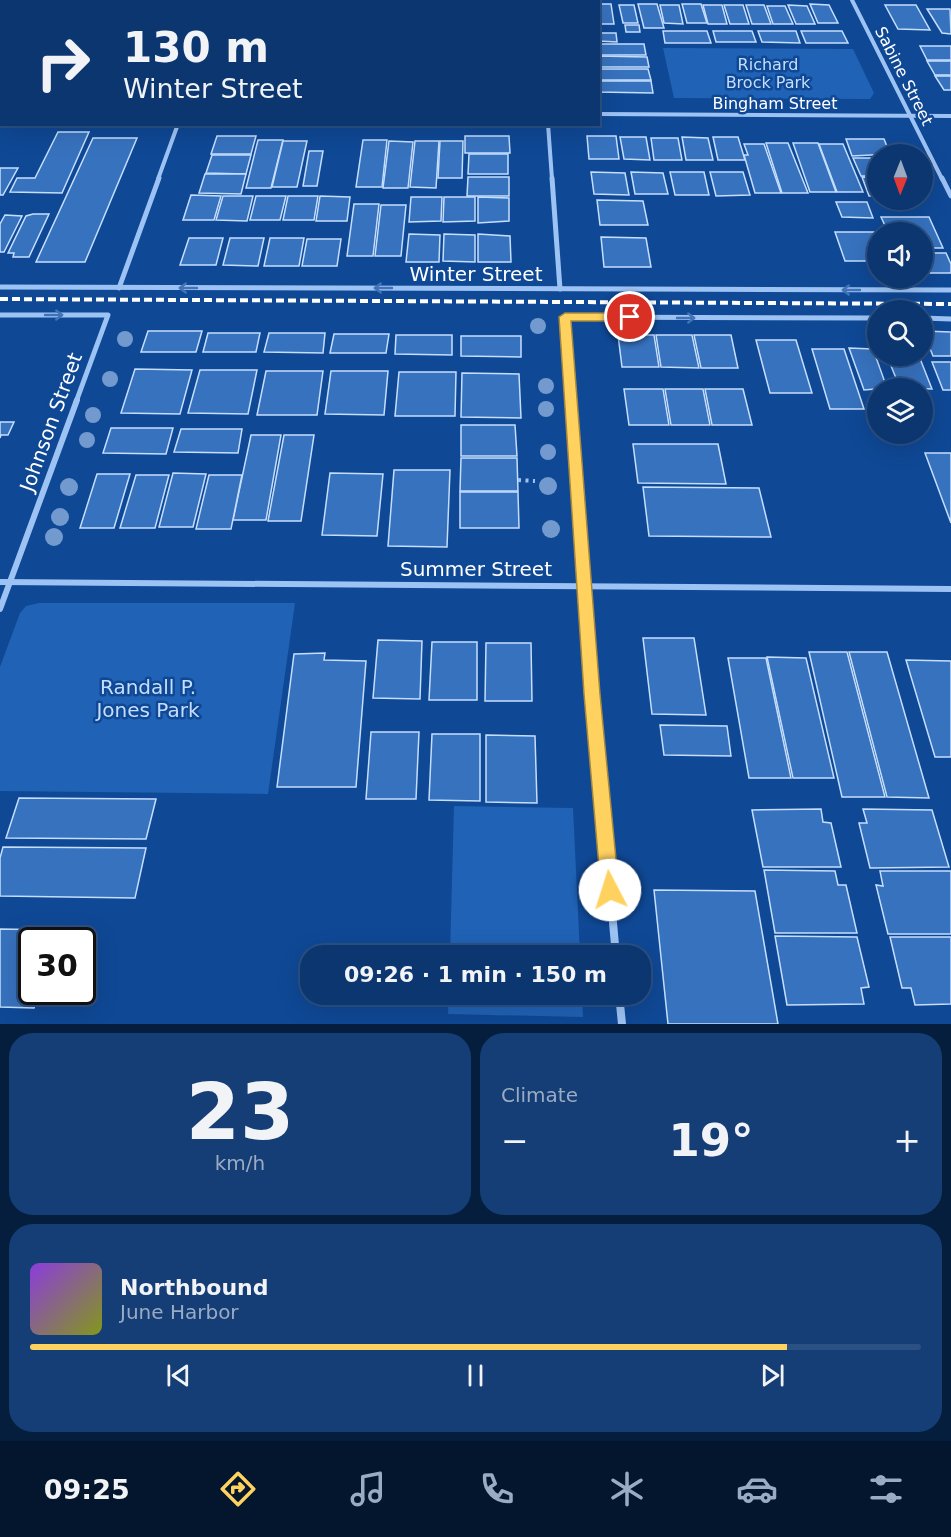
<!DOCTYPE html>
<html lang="en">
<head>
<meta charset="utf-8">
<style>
	body { margin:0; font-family:"DejaVu Sans",sans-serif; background:#143e75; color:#f1f3f6; height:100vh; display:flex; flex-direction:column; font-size:22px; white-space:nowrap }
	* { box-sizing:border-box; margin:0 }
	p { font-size:20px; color:#9aabc3 }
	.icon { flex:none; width:33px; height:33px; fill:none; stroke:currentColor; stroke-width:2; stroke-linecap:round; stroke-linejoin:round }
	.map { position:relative; height:1024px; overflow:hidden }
	.side { display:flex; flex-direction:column; gap:9px; padding:9px; background:#061e3e; flex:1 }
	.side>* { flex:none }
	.top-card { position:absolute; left:0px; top:0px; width:600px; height:126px; box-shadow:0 6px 24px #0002,0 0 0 2px #2b5083; background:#0b3670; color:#f1f3f6; overflow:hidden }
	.needle { width:39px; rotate:181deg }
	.fabs { position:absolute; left:867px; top:144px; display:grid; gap:12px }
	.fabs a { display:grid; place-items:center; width:66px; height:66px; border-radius:50%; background:#0b3670; box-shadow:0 6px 24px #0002,0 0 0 2px #2b5083; font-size:30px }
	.speed { position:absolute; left:18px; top:927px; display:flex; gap:12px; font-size:30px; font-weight:700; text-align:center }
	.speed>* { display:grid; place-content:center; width:78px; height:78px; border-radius:50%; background:#0b3670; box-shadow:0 6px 24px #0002,0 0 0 2px #2b5083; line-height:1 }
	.speed .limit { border:3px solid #111; border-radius:9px; background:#fff; color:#111 }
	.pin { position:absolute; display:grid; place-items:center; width:51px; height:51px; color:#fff; margin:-26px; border:3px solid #fff; border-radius:50%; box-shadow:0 2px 6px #0007 }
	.me { position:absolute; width:66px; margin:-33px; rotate:355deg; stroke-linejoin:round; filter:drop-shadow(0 0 4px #0008) }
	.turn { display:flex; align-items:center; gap:21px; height:126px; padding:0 24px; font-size:27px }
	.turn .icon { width:78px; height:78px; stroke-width:2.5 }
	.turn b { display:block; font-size:42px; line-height:51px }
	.big { font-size:45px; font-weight:800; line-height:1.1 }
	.side .card { flex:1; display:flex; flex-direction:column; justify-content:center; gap:9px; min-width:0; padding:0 21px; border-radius:24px; background:#143e75 }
	.side .dial { align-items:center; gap:0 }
	.dial b { font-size:78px; line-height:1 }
	.song { display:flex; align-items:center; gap:18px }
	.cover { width:72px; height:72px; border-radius:9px; background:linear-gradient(135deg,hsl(270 70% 55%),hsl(70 70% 35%)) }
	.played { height:6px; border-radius:3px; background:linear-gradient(90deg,#ffd260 85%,#2b5083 85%) }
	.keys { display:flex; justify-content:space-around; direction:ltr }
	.heat { display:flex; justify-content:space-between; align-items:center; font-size:33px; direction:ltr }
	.side .tiles { flex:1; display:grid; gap:9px; grid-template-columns:1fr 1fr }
	.card:last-child { grid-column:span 2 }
	.trip { position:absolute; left:300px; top:945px; width:351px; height:60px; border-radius:24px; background:#0b3670; box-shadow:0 6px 24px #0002,0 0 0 2px #2b5083; font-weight:800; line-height:60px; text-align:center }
	.menu { display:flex; height:96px; justify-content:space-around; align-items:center; background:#04162d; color:#9aabc3 }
	.menu .icon { width:42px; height:42px }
	.menu .selected { color:#ffd260 }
	.menu b { font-size:27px; color:#f1f3f6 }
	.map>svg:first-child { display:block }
</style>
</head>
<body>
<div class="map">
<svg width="951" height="1024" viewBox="0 0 951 1024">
	<rect width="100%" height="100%" fill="#0f4895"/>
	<g fill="#2062b5">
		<polygon points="663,48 853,49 874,93 870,99 674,98"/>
		<polygon points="39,603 295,603 268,794 0,791 0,667 20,613 26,606"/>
		<polygon points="454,806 573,808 580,955 450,955"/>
		<polygon points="449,995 582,995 583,1017 448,1014"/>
	</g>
	<g fill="#3772be" stroke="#c5defe" stroke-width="1.5">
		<polygon points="34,0 181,0 33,2"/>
		<polygon points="598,4 611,4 614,24 598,24"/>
		<polygon points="638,4 657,4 664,28 644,28"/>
		<polygon points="682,4 701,4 707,23 687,23"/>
		<polygon points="810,4 829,5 838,23 818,23"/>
		<polygon points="619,5 634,5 638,23 623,23"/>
		<polygon points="660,5 679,5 683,24 664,23"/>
		<polygon points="703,5 722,5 727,24 708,24"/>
		<polygon points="724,5 743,5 749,24 730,24"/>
		<polygon points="746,5 764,5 771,24 752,24"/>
		<polygon points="788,5 807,6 815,24 796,24"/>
		<polygon points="885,5 916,5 930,30 898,29"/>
		<polygon points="767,6 785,6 793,24 773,24"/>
		<polygon points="927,9 950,9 951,34 942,33"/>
		<polygon points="625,25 639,25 640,32 626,32"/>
		<polygon points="663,31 707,31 711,43 665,43"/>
		<polygon points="713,31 752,31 756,42 716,42"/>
		<polygon points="758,31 796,31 800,43 762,42"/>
		<polygon points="801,31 842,31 848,43 806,43"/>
		<polygon points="598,33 616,33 617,42 598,41"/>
		<polygon points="598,44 644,44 646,55 598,55"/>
		<polygon points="920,46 951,46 951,60 927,60"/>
		<polygon points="598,56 647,57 649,67 598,67"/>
		<polygon points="927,61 951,61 951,75 935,75"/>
		<polygon points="598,69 648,69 651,80 598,80"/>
		<polygon points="935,76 951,76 951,90 944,90"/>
		<polygon points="598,81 651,81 653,93 598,92"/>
		<polygon points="58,132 89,132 62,193 10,192 17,178 35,178"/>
		<polygon points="217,136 256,136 251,154 211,154"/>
		<polygon points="465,136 509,136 510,153 465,153"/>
		<polygon points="587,136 616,136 619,159 589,159"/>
		<polygon points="620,137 646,137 650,160 624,159"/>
		<polygon points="682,137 708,138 713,160 686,160"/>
		<polygon points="713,137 738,137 745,160 718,160"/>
		<polygon points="93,138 137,138 85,262 36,262"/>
		<polygon points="651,138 678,138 682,160 654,160"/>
		<polygon points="846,139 884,139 890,154 852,156"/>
		<polygon points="258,140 283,140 271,188 246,188"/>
		<polygon points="363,140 387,140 382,187 356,187"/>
		<polygon points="283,141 307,141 297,187 272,187"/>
		<polygon points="389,141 413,142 408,188 383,188"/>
		<polygon points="415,141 439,141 436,188 410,187"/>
		<polygon points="440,141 463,141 462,178 438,178"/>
		<polygon points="766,143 788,143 808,193 782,193"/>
		<polygon points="793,143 818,143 836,192 810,192"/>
		<polygon points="744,144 764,144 781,193 755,193 744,155 748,155"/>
		<polygon points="819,144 843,144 863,192 837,192"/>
		<polygon points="309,151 323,151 317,186 303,186"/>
		<polygon points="469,154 508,154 508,174 468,174"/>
		<polygon points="212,155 251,155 246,174 206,173"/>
		<polygon points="853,158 878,158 878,176 861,176"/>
		<polygon points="0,168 18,168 3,195 0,195"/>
		<polygon points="591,172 625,173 629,195 594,194"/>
		<polygon points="631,172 663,173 668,194 635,194"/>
		<polygon points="670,172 704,172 709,195 675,195"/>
		<polygon points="710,172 743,172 750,195 716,196"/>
		<polygon points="205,174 246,174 241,194 199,193"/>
		<polygon points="468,177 509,177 509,196 467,196"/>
		<polygon points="862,177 878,178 878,196 869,196"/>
		<polygon points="191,195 221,196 214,220 183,220"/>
		<polygon points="223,196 253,196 247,221 216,220"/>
		<polygon points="256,196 286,196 280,220 250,220"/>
		<polygon points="288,196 318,196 314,220 283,220"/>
		<polygon points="320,196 350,197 347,221 316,221"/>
		<polygon points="411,197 442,197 441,221 409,222"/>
		<polygon points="444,197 475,197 475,221 443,222"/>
		<polygon points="478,197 509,198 509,221 478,223"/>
		<polygon points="597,200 643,201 648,225 600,225"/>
		<polygon points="836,202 867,202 873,218 842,217"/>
		<polygon points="354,204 379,204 373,256 347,256"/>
		<polygon points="381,205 406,205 401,256 375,256"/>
		<polygon points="33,214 49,214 29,257 13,257 14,253 8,253 26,216"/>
		<polygon points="5,215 22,216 4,252 0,252 0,224"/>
		<polygon points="881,217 929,217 943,248 922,248 922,232 888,232"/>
		<polygon points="835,232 878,232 878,261 845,261"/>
		<polygon points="409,234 440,235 439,262 406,262"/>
		<polygon points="444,234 475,235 475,262 443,261"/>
		<polygon points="478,234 510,236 511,262 478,262"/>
		<polygon points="601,237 646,238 651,267 604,267"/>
		<polygon points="189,238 223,238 216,265 180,265"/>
		<polygon points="230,238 264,238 258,266 223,265"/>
		<polygon points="270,238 304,238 299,266 264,266"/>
		<polygon points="307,239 341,239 337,266 302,266"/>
		<polygon points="922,253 946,253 951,264 951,273 922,273"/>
		<polygon points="148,331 202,331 196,352 141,352"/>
		<polygon points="923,331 951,332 951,356 933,356"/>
		<polygon points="208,333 260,333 256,352 203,352"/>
		<polygon points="269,333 325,333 323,353 264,352"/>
		<polygon points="334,334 389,334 386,353 330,353"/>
		<polygon points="396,335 452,335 452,355 395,354"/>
		<polygon points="618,335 654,335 659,367 622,367"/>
		<polygon points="656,335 692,335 699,368 661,367"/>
		<polygon points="694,335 731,335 738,368 701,368"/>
		<polygon points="461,336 521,336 521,357 461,356"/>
		<polygon points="756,340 796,340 812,393 770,393"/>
		<polygon points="849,348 873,349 887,388 864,390"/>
		<polygon points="812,349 844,349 864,409 830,409"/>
		<polygon points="887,356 919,356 932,389 900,388"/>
		<polygon points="932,362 951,362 951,390 943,390"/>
		<polygon points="135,369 192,370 180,414 121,413"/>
		<polygon points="200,370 257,370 248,414 188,413"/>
		<polygon points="266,371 323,371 317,415 257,415"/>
		<polygon points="331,371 388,371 384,415 325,414"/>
		<polygon points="399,372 456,372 455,416 395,416"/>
		<polygon points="462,373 519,374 521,418 461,417"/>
		<polygon points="624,389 663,389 669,425 629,425"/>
		<polygon points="665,389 703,389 710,425 671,425"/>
		<polygon points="705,389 743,389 752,425 712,425"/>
		<polygon points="0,422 14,422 8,435 1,435 0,438"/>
		<polygon points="461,425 515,425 517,456 461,456"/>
		<polygon points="111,428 173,428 166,454 103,453"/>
		<polygon points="181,429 242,429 238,453 174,452"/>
		<polygon points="251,435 281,435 266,520 233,520"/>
		<polygon points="284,435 314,435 301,521 268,521"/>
		<polygon points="633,444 718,444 726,484 638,483"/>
		<polygon points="925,453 951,453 951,523"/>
		<polygon points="461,458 517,458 518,491 460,491"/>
		<polygon points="394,470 450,470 447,547 388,546"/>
		<polygon points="173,473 206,474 193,527 159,527"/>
		<polygon points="330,473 383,474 377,536 322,535"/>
		<polygon points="97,474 130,474 114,528 80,528"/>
		<polygon points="136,475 169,475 155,528 120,528"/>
		<polygon points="209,475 242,475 231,529 196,529"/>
		<polygon points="643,487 759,488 771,537 649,536"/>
		<polygon points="460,492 518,492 519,528 460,528"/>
		<polygon points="643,638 694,638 706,715 652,714"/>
		<polygon points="378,640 422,641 420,699 373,698"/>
		<polygon points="432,642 477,642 477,700 429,700"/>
		<polygon points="486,643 531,643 532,701 485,701"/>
		<polygon points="809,652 847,652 885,797 842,797"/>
		<polygon points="849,652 887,652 929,798 887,797"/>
		<polygon points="325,653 324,660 366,661 356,787 277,787 294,654"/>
		<polygon points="767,657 806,658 834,778 793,778"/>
		<polygon points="728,658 766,658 791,778 749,778"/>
		<polygon points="906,660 951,661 951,757 935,757"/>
		<polygon points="660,725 727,726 731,756 664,755"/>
		<polygon points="371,732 419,732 416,799 366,799"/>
		<polygon points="432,734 480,734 480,801 429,800"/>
		<polygon points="486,735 535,736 537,803 486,802"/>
		<polygon points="19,798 156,799 146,839 6,838"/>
		<polygon points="821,809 823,822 831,823 841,867 763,867 752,810"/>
		<polygon points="863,809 932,810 949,867 870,868 859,823 867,823"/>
		<polygon points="3,847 146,848 135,898 0,896 0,858"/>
		<polygon points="764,870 835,871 838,885 846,885 857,933 775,933"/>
		<polygon points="880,871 951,871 951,934 888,934 876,885 883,886"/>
		<polygon points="654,890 755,891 778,1024 668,1024"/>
		<polygon points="0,929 55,930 52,940 32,940 32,992 39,992 34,1008 0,1007"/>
		<polygon points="775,936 857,937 869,987 861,988 864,1004 787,1005"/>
		<polygon points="890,937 951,937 951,1004 915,1005 911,988 902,988"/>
	</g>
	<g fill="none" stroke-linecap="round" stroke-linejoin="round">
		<polyline stroke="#9dc3f4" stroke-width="4" stroke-dasharray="3 4.5" stroke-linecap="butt" points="518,480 535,481"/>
		<g stroke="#9dc3f4" stroke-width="4">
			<polyline points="852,0 942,179"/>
			<polyline points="598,114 951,116"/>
			<polyline points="548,124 552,179"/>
			<polyline points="158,179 178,124"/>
		</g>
		<g stroke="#9dc3f4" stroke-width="5">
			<polyline points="552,178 560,289"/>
			<polyline points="942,178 951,196"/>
			<polyline points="0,287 951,290"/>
			<polyline points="119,288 159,178"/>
			<polyline points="0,315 108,315 76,402"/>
			<polyline points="922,318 951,319"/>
			<polyline points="571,402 565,317 878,318"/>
		</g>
		<g stroke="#9dc3f4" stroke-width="6">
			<polyline points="571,400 591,679"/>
			<polyline points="0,582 951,589"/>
			<polyline points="0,609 77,400"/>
		</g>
		<g stroke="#9dc3f4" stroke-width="8">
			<polyline points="591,677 616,956"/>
			<polyline points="619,994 622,1024"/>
		</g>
		<polyline stroke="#fff" stroke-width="4" stroke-dasharray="8 4" stroke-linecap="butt" points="0,299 951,304"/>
	</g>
	<g fill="#739acf">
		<circle cx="538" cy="326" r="8"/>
		<circle cx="125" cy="339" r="8"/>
		<circle cx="110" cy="379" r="8"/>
		<circle cx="546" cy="386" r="8"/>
		<circle cx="546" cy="409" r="8"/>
		<circle cx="93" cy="415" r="8"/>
		<circle cx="87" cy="440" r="8"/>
		<circle cx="548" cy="452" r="8"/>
		<circle cx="548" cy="486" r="9"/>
		<circle cx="69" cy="487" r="9"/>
		<circle cx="60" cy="517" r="9"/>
		<circle cx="551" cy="529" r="9"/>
		<circle cx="54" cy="537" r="9"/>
	</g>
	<defs><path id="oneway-shaft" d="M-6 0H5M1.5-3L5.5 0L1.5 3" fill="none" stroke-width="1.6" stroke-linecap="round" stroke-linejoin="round" transform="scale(1.5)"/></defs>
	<g stroke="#4173b6">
		<use href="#oneway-shaft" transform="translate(188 288) rotate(-180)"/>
		<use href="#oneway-shaft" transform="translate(383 288) rotate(-180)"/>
		<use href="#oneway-shaft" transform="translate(851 290) rotate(-180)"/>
		<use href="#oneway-shaft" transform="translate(54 315)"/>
		<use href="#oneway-shaft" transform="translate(686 318)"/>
	</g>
	<polygon fill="#ffd260" stroke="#a6883e" stroke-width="1.5" points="565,313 630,313 636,317 630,321 571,321 600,694 619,890 616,896 610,899 603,896 601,890 584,694 559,317"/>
	<g text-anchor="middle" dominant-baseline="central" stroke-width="5" stroke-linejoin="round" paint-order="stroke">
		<g font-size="16" fill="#c5defe" stroke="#0f4895">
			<text x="768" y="64">Richard<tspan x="768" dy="18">Brock Park</tspan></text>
		</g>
		<g font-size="16" fill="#fff" stroke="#0f4895">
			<text transform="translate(904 76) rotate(63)">Sabine Street</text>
			<text x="775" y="103">Bingham Street</text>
		</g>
		<g font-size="20" fill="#fff" stroke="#0f4895">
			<text x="476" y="274">Winter Street</text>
			<text transform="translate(51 422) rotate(-70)">Johnson Street</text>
			<text x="476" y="569">Summer Street</text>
		</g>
		<g font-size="20" fill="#c5defe" stroke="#0f4895">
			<text x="148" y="687">Randall P.<tspan x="148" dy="23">Jones Park</tspan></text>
		</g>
	</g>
</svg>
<div class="fabs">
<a><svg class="needle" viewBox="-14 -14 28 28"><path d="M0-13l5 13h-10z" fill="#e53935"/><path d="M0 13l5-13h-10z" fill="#9aabc3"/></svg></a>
<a><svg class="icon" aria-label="sound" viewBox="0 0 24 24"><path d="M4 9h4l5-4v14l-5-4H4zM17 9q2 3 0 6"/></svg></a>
<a><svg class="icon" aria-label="search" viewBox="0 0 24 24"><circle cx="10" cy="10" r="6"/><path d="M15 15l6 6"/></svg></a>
<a><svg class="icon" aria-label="layers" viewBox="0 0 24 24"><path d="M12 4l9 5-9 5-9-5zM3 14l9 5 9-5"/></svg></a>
</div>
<div class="speed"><div class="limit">30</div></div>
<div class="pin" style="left:630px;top:317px;background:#d93025"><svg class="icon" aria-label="arrive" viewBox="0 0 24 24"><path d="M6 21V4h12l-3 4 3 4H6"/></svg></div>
<svg class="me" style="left:610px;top:890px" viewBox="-20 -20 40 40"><circle r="19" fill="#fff"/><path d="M0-13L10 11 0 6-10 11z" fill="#ffd260"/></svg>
<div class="trip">09:26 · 1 min · 150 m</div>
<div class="top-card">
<div class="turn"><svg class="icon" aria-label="right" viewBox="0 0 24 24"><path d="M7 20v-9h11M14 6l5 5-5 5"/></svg><div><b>130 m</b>Winter Street</div></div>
</div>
</div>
<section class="side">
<div class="tiles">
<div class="card dial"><b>23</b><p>km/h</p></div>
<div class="card"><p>Climate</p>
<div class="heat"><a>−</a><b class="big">19°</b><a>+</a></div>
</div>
<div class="card">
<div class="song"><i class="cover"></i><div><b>Northbound</b><p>June Harbor</p></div></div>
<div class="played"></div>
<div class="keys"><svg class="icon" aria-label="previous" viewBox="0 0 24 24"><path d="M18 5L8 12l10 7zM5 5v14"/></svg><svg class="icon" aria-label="pause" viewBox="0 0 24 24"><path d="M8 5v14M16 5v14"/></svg><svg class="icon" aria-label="next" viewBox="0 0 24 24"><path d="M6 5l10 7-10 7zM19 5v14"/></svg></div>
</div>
</div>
</section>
<nav class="menu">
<b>09:25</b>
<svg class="icon selected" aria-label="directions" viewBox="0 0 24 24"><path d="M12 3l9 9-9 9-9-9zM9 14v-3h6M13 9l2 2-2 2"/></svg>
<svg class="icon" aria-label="music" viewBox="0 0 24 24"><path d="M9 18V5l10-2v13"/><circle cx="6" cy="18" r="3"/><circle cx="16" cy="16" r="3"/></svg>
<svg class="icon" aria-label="phone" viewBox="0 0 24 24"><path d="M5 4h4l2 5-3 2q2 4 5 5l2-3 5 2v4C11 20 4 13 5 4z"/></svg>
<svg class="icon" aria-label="climate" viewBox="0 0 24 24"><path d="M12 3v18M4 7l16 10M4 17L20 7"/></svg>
<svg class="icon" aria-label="car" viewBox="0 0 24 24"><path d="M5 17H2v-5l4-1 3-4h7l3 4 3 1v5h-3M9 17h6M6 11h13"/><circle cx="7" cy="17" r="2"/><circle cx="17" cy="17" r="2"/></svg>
<svg class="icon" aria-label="filters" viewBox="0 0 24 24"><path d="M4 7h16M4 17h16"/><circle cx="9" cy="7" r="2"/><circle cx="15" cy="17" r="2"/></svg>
</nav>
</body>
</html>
